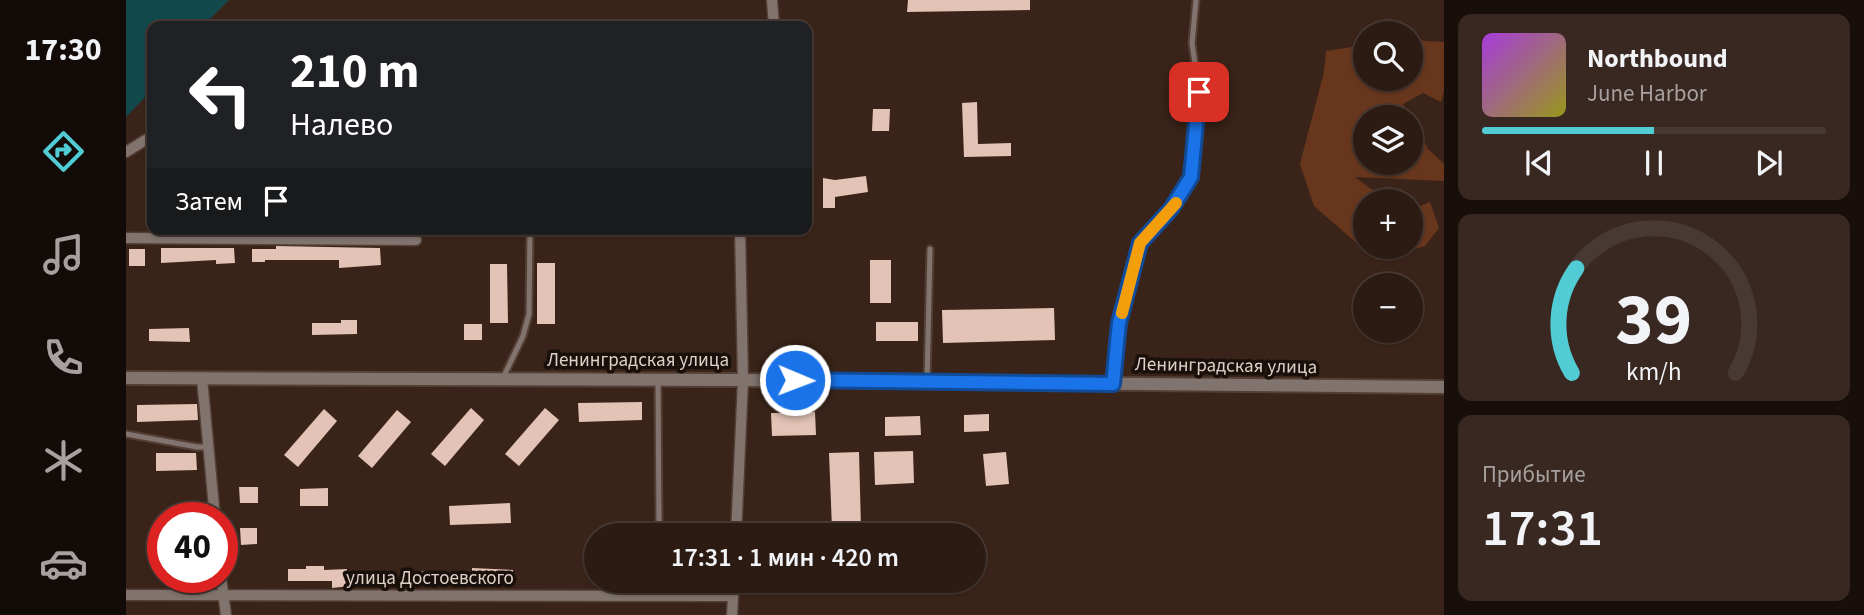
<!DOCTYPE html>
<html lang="ru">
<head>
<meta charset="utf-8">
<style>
	body { margin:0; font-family:"Source Sans 3",sans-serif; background:#382821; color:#f1f3f6; height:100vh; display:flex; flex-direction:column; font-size:26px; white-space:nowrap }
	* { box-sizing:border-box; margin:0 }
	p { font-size:23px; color:#a6a1a0 }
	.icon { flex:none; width:38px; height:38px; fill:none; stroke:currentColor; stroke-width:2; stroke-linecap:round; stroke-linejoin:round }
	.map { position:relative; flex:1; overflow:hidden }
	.drawer { display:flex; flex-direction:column; gap:14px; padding:14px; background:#180f0a; width:420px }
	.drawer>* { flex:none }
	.top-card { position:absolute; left:21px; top:21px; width:665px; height:214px; border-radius:14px; box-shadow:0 2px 5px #0004,0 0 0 2px #483933; background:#202124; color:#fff; overflow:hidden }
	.buttons { position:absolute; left:1227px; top:21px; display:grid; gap:14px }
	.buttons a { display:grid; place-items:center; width:70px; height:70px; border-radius:50%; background:#2c1b13; box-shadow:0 2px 5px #0004,0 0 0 2px #483933; font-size:35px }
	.speed { position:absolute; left:21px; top:502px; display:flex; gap:14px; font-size:35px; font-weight:700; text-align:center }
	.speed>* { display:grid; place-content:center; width:91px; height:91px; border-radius:50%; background:#2c1b13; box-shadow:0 2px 5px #0004,0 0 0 2px #483933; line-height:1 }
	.speed .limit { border:10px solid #d22; background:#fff; color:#111 }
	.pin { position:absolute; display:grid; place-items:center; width:60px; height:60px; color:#fff; margin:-30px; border-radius:14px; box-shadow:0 4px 10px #0006 }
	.me { position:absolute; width:77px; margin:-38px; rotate:91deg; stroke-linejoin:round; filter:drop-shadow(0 0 5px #0008) }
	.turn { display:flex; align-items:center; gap:24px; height:147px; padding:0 28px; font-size:32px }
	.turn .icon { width:91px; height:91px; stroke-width:2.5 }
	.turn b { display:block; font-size:49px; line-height:60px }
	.then { display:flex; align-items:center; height:66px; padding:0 28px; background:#0003; gap:14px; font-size:26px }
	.big { font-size:52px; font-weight:600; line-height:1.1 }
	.drawer .tile { flex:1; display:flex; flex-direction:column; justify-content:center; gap:10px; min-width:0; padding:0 24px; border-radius:14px; background:#382821 }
	.drawer .dial { align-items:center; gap:0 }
	.dial svg { height:182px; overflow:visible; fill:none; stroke:#483933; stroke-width:7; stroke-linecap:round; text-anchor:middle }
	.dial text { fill:#f1f3f6; stroke:none }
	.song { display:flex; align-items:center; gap:21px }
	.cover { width:84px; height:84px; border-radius:10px; background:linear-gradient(135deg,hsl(280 70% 55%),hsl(60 70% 35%)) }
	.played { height:7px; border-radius:4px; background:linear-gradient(90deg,#51ccd4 50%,#483933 50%) }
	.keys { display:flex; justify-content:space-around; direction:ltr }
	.trip { position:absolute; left:458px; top:523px; width:402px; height:70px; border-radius:35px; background:#2c1b13; box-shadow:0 2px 5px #0004,0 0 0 2px #483933; font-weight:600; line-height:70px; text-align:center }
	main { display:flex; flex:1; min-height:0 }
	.tabs { display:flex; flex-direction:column; width:126px; justify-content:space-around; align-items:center; background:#120b08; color:#a6a1a0 }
	.tabs .icon { width:49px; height:49px }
	.tabs .on { color:#51ccd4 }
	.tabs b { font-size:32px; color:#f1f3f6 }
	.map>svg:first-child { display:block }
</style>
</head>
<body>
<main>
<nav class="tabs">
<b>17:30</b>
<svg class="icon on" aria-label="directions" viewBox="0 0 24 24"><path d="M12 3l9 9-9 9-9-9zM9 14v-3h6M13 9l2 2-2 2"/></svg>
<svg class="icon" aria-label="music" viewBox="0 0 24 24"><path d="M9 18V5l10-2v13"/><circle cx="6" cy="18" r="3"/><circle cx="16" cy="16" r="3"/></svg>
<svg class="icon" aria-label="phone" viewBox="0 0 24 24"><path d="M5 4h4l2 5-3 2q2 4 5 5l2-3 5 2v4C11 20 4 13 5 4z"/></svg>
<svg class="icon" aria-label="climate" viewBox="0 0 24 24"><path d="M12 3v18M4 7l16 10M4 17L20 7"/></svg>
<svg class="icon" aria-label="car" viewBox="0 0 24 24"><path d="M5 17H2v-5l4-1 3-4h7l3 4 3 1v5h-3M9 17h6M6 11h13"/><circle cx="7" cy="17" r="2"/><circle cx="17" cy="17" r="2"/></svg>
</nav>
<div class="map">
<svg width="1318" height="615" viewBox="0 0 1318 615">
	<rect width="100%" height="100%" fill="#3a2419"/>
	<path fill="#67361d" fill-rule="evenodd" d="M 1285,40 L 1318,42 L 1318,91 L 1315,102 L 1297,93 L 1277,104 L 1302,149 L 1318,164 L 1318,181 L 1229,177 L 1261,201 L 1239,201 L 1239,247 L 1284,247 L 1285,210 L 1304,202 L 1313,228 L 1299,246 L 1250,260 L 1188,206 L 1174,164 L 1198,72 L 1200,51 L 1239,45 L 1239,79 L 1284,79 ZM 1239,117 L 1284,117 L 1284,163 L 1239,163 Z"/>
	<polygon fill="#12494d" points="0,0 103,0 77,26 26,26 26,90 0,117"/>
	<g fill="#e2c3b5">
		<polygon points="782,0 904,0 904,10 781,12"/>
		<polygon points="851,102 852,144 885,143 885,156 838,157 836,103"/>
		<polygon points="747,109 764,109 763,131 746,131"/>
		<polygon points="740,176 742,192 709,197 709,208 697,208 697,178 709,180"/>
		<polygon points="150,246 254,248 255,265 213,268 213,260 139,260 139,262 126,262 126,249 150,249"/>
		<polygon points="35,248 108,248 109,263 90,264 90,260 35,263"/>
		<rect x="3" y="249" width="16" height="17"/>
		<rect x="744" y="260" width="21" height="43"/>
		<rect x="411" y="263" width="18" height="61"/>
		<polygon points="364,264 381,264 382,323 364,323"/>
		<polygon points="928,308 929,340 817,343 816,310"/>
		<polygon points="215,320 231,320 231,334 186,335 186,323 215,323"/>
		<rect x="750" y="322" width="42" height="19"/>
		<rect x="338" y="324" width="18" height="16"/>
		<polygon points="63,328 64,342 23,341 23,329"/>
		<polygon points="516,402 516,420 453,422 452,403"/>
		<polygon points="71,404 72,420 11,422 11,405"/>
		<polygon points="345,408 358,420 319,466 305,454"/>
		<polygon points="419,408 433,420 393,466 379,454"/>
		<polygon points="198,409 211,421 172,467 158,455"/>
		<polygon points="271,410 285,422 246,468 232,456"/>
		<polygon points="689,412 690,435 646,436 645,413"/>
		<polygon points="863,414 863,431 838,432 838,415"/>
		<polygon points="794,416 795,435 759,436 759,417"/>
		<polygon points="787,451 788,483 749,485 748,452"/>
		<polygon points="733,452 735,528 706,529 703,453"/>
		<polygon points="880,452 883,484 860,486 857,454"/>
		<polygon points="30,453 70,453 71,470 30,471"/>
		<polygon points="113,487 132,487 132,503 114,503"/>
		<polygon points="202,488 202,506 174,506 174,489"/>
		<polygon points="384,503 385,523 324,525 323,506"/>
		<polygon points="114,528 131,528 131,544 115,545"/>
		<polygon points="180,566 198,566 198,570 221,569 221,572 243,572 243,584 206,588 206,581 162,581 162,569 180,569"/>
		<polygon points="346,568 387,570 387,577 381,577 381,584 366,584 366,578 346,579"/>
		<polygon points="304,571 322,571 322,584 277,586 277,573"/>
	</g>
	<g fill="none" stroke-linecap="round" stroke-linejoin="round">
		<g stroke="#543f35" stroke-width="9">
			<g id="service">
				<polyline points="377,378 397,336 403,314 404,229"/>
				<polyline points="532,380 533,527"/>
				<polyline points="801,382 804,249"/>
				<polyline points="987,384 993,323 1014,243 1045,209 1065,177 1073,92 1066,43 1070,0"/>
				<polyline points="0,434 71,447 82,447"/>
			</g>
		</g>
		<g stroke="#543f35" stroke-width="13">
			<g id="minor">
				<polyline points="646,0 648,26"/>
				<polyline points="0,152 26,136"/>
				<polyline points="0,238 290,240"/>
				<polyline points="76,378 89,518"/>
				<polyline points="610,536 617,380 614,229"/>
				<polyline points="95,578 100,615"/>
				<polyline points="0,595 607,596"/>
				<polyline points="606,615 608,581"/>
			</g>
		</g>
		<g stroke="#543f35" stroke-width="16">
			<polyline id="tertiary" points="0,378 617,380 1318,387"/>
		</g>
		<use href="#service" stroke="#81746f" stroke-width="5"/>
		<use href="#minor" stroke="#81746f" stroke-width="10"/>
		<use href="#tertiary" stroke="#81746f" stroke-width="12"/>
	</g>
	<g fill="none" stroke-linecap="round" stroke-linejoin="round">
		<g stroke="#114b97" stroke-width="18">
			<polyline id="route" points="669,380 987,384 993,323 1014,243 1045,209 1065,177 1073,92"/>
		</g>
		<use href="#route" stroke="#1a73e8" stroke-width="12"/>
		<polyline stroke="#f59e0b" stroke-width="12" points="996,313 1014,243 1050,203"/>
	</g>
	<g text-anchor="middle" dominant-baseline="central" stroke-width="7" stroke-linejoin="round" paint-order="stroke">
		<g font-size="19" fill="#decfc8" stroke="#1a100b">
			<text x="512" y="360">Ленинградская улица</text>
			<text transform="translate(1100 366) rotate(1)">Ленинградская улица</text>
			<text x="304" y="578">улица Достоевского</text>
		</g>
	</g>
</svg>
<div class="buttons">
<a><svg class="icon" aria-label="search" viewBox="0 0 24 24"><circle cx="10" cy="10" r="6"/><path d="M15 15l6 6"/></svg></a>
<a><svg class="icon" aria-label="layers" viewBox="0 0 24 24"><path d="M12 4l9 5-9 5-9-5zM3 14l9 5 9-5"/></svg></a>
<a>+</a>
<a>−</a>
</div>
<div class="speed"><div class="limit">40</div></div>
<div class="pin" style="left:1073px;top:92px;background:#d93025"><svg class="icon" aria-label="arrive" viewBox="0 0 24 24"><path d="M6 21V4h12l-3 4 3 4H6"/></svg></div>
<svg class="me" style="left:669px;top:380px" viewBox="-20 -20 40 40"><circle r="17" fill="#1a73e8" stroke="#fff" stroke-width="3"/><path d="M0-11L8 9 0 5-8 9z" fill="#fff"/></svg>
<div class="trip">17:31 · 1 мин · 420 m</div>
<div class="top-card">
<div class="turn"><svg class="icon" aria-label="left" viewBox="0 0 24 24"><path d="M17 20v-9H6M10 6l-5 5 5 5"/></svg><div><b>210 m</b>Налево</div></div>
<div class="then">Затем<svg class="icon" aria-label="arrive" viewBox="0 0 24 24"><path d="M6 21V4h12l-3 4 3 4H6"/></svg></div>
</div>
</div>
<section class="drawer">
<div class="tile">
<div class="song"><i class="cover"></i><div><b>Northbound</b><p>June Harbor</p></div></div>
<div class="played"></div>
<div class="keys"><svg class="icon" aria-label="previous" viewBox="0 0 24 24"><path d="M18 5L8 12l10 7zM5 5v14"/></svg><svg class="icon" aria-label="pause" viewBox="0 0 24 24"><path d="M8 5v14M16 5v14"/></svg><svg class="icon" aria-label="next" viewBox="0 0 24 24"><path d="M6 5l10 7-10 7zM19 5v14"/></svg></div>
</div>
<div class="tile dial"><svg viewBox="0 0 100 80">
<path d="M14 69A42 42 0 1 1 86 69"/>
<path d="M14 69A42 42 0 0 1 16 23" stroke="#51ccd4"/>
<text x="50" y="56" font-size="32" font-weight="700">39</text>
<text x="50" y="72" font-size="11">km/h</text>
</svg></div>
<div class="tile"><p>Прибытие</p><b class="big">17:31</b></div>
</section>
</main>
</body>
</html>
